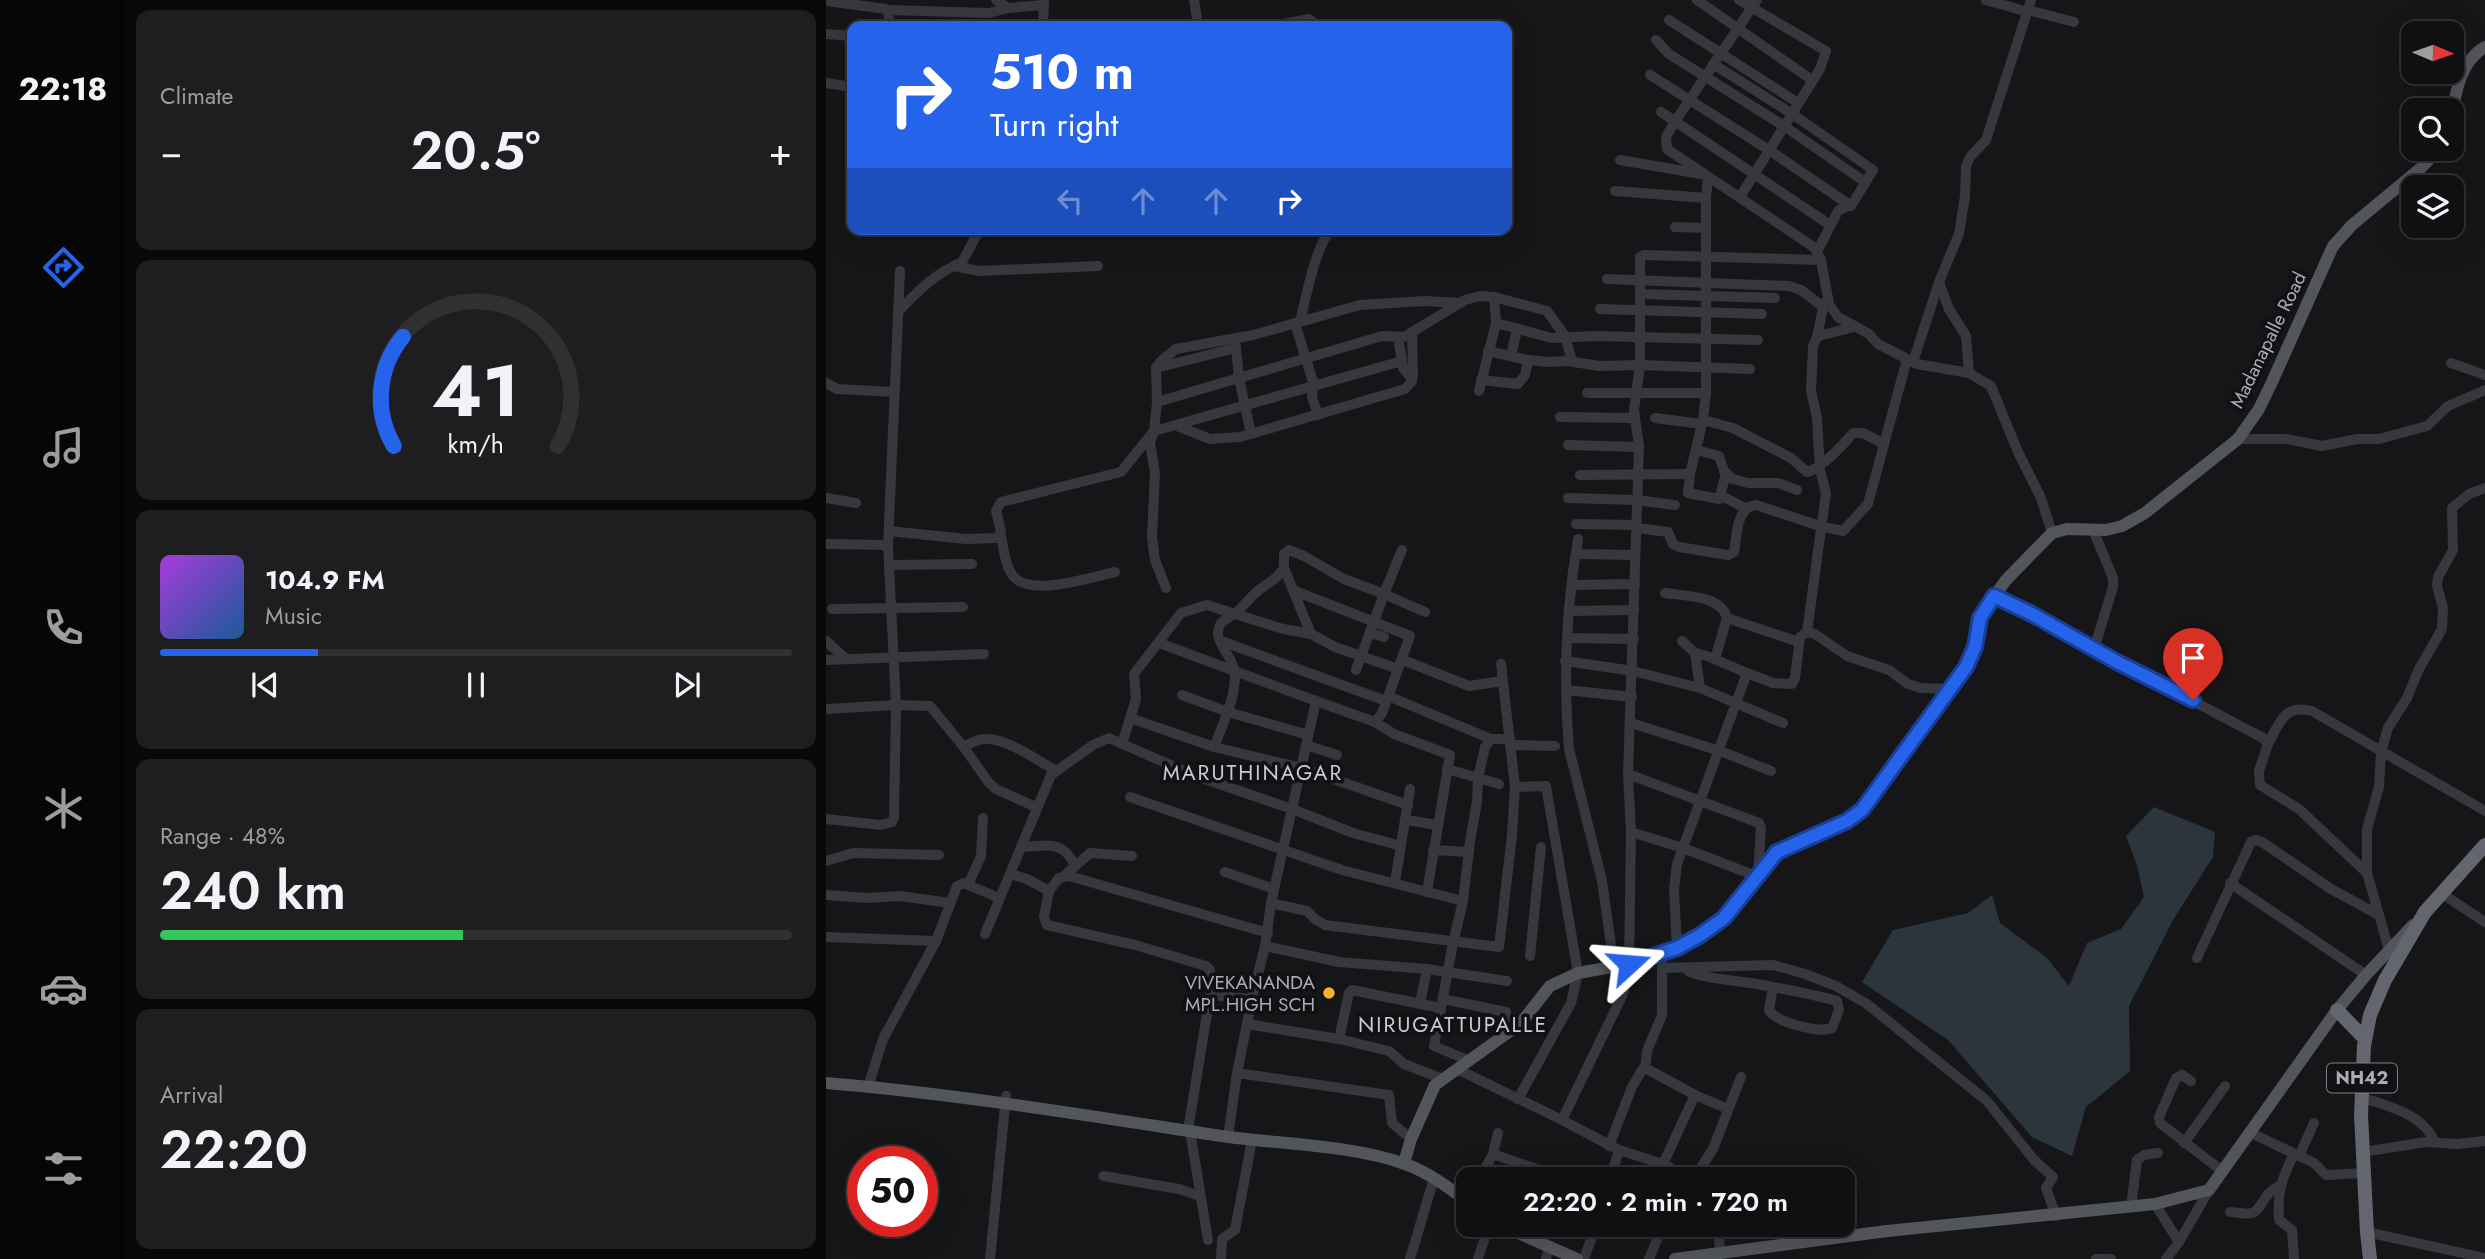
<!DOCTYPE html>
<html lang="en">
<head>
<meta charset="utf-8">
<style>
	body { margin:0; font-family:Jost,sans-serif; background:#1e1e20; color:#f1f3f6; height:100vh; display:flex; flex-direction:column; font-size:26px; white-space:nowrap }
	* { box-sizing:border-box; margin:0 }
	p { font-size:23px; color:#9c9d9f }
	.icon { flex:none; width:38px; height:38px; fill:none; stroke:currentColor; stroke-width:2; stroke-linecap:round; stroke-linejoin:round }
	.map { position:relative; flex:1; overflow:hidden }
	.panel { display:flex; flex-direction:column; gap:10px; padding:10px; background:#09090a; width:700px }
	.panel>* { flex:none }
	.top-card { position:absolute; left:21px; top:21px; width:665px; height:214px; border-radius:14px; box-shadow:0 7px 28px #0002,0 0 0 2px #303032; background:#2563eb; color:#fff; overflow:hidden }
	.needle { width:46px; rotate:92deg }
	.controls { position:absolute; left:1575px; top:21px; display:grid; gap:14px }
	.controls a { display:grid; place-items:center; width:63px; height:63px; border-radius:14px; background:#101012; box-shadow:0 7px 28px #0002,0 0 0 2px #303032; font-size:35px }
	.speed { position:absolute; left:21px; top:1146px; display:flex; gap:14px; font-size:35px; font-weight:700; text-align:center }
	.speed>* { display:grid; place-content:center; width:91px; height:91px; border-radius:50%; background:#101012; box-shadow:0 7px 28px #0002,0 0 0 2px #303032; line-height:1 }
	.speed .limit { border:10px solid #d22; background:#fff; color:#111 }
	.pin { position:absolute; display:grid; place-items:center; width:60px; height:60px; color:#fff; margin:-72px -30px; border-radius:50% 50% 50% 0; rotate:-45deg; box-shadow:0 0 7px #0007 }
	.pin .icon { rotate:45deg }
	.me { position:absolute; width:77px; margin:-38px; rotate:71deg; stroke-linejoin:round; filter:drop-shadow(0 0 5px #0008) }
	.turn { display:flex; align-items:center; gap:24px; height:147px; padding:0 28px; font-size:32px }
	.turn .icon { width:91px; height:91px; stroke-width:2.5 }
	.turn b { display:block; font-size:49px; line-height:60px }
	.lanes { display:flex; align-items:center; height:66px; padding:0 28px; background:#0003; justify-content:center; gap:35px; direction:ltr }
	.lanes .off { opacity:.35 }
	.big { font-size:52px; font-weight:600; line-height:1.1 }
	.panel .tile { flex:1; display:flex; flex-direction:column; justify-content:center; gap:10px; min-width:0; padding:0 24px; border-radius:14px; background:#1e1e20 }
	.panel .dial { align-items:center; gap:0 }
	.dial svg { height:182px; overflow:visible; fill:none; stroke:#303032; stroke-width:7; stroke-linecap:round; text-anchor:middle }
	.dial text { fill:#f1f3f6; stroke:none }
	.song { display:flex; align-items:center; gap:21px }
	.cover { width:84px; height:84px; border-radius:10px; background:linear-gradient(135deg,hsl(280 70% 55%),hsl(210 70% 35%)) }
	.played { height:7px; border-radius:4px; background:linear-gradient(90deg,#2563eb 25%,#303032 25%) }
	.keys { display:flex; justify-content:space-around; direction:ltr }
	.heat { display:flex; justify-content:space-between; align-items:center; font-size:38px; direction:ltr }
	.charge { height:10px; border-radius:5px; background:linear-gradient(90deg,#34c759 48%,#303032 0) }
	.trip { position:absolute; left:630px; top:1167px; width:399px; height:70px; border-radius:14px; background:#101012; box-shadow:0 7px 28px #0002,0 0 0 2px #303032; font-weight:600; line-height:70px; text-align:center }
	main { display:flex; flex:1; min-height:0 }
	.tab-bar { display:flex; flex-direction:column; width:126px; justify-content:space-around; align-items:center; background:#060607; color:#9c9d9f }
	.tab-bar .icon { width:49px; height:49px }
	.tab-bar .selected { color:#2563eb }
	.tab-bar b { font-size:32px; color:#f1f3f6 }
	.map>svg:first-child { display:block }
</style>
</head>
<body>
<main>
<nav class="tab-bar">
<b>22:18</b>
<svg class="icon selected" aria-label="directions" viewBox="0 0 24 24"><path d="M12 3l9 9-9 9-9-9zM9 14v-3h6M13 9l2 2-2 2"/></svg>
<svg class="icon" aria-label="music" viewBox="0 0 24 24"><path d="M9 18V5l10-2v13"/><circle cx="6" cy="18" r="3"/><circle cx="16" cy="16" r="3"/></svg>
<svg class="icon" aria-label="phone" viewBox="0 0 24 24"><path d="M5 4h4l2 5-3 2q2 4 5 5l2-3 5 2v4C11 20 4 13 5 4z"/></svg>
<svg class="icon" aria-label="climate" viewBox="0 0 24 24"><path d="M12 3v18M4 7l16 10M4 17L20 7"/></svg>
<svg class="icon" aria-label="car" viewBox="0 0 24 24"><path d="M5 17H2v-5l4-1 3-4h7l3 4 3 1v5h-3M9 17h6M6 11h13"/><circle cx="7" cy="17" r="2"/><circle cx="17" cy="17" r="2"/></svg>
<svg class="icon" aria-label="filters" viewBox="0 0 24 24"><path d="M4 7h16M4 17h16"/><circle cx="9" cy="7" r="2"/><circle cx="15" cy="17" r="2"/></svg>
</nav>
<section class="panel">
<div class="tile"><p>Climate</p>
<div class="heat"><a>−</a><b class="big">20.5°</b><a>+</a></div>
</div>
<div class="tile dial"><svg viewBox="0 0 100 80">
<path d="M14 69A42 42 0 1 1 86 69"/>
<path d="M14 69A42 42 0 0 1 18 21" stroke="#2563eb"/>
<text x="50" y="56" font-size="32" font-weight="700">41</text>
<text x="50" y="72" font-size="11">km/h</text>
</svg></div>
<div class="tile">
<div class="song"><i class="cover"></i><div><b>104.9 FM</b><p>Music</p></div></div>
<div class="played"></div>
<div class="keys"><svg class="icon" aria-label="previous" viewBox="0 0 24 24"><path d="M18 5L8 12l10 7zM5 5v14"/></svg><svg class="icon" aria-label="pause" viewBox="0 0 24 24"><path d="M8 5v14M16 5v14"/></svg><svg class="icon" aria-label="next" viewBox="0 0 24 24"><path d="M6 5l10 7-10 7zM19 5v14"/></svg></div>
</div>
<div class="tile"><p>Range · 48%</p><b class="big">240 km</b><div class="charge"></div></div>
<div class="tile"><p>Arrival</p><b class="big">22:20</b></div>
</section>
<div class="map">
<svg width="1659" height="1259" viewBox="0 0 1659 1259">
	<rect width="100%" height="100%" fill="#161618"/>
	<polygon fill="#2c353c" points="1328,807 1389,832 1387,857 1347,920 1303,1006 1304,1071 1260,1107 1246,1156 1206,1137 1122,1040 1036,982 1067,930 1142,913 1166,895 1174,923 1221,958 1243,986 1261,943 1295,929 1318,897 1311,865 1300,836"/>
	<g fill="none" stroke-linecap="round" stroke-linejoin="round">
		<g stroke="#37383d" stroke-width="10">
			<polyline points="170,0 182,8"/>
			<polyline points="368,0 372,26"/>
			<polyline points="871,0 986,80"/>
			<polyline points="913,0 1000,51 994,69 914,197"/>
			<polyline points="931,0 850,120 840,137 841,149 989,248 995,260 1003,304 1012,317 1043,334 1052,344 1091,364 1143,373 1165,386 1192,452 1215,498 1226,533"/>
			<polyline points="1160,0 1202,12"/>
			<polyline points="0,1 60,9 63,14 62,26"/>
			<polyline points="62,10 163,13 182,8 218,5"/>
			<polyline points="1202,10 1248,22"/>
			<polyline points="843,20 972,103"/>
			<polyline points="217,26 218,1"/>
			<polyline points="448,26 483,19 493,26"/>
			<polyline points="0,34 26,36"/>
			<polyline points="830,40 843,54 958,126 1039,182"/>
			<polyline points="887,64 965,113 1047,170 1027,203 1012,211 991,252"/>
			<polyline points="824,75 943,150 1025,206"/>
			<polyline points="0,83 26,87"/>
			<polyline points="835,112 1004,225"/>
			<polyline points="794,160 875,174"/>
			<polyline points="882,177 880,198 880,393 877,420 864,474 862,493 893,499 900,474"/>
			<polyline points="789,191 880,198"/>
			<polyline points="849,227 880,228"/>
			<polyline points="128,266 153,271 272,266"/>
			<polyline points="781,279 963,286 975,290 997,307"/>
			<polyline points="1113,282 1123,309 1140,336 1143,373"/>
			<polyline points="814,294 949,298"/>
			<polyline points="774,309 936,314"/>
			<path d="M 72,312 C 93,290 107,275 136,262 L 154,229"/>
			<path d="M 474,322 C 480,297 489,248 505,229"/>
			<polyline points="469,323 488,385 486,397 492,415"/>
			<polyline points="670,323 726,338 769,336 932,340"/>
			<polyline points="572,337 577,368 586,379"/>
			<polyline points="991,337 998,303"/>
			<polyline points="409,339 413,378 425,434"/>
			<polyline points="662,351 702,360 722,362 741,361 774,366 814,365 924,369"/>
			<polyline points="685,356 691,329"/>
			<polyline points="1087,362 1113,282 1133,234 1139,196 1140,166 1144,157 1160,140 1205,0"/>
			<polyline points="1625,363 1659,375"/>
			<polyline points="330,368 410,348"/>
			<polyline points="655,380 692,384 699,375 702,360"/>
			<polyline points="0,383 11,389 68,392"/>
			<polyline points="653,391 670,323 668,297"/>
			<polyline points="761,393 880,393"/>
			<polyline points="331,402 556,336 578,337 639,300 654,296 668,297 721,311 739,336 746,361"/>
			<polyline points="734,417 809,418"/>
			<polyline points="829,418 876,424"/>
			<path d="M 877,420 L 907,428 L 965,458 L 981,472 C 995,469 1018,444 1027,433 L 1037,433 L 1058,444"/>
			<polyline points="349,425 384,439 414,437 579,389 586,381 587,375 586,332"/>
			<polyline points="1412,439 1460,439 1496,446 1531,439 1553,439 1601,426 1622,406 1659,390"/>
			<polyline points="742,445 813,447"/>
			<polyline points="871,450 893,456 898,471 907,479 922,483 952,483 971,490"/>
			<polyline points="754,475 864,474"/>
			<polyline points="896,496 919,508"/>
			<polyline points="0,498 30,503"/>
			<polyline points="742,498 810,500 849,505"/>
			<polyline points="750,524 810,525"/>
			<path d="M 810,528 L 842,532 L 847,544 L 853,547 L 902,555 L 908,552 C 911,536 910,507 930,505 L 997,527 L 1017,531 L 1042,504 L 1081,359"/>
			<polyline points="1267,530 1287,578 1287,587 1268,649"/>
			<polyline points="63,531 140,539 172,538 175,531 170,511 175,502 295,472 328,431 576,361"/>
			<path d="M 175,536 C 178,549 179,567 188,577 C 206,597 265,577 289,572"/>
			<path d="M 752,539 C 740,608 737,679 743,749 L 776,881 L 788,966"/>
			<polyline points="0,544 62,545"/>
			<polyline points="576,550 558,594 599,612"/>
			<polyline points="750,554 809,555"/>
			<polyline points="63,565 146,564"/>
			<polyline points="747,585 809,584"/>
			<polyline points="340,588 329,560 326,537 329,473 324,443 328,431 331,402 330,368 335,361 350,349 427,335 534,305 599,301 635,303"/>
			<polyline points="469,591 584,636 556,713 549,722"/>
			<path d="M 839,593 C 858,596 895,595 901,618 L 889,659"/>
			<polyline points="1168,596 1437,738 1442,744 1433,771 1434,785 1473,809 1541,873"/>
			<polyline points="6,609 137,607"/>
			<polyline points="744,611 808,610"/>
			<polyline points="901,618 973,642"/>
			<polyline points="981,632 1000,493 994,470 991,418 985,391 987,346 991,337 996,335 1028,327"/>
			<polyline points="544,633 558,637"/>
			<polyline points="485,634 458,568 458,554 463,550 478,556 518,579 558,594 530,670"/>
			<polyline points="741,638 808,639"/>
			<polyline points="0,641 19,658"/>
			<polyline points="395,641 560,701"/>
			<polyline points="856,641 869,653"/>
			<polyline points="333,643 490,701"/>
			<polyline points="0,660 158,654"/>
			<polyline points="577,660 643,686 677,681"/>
			<polyline points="739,661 807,671 874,688 869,653 881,656 921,673 851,864 848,889 851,948"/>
			<polyline points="675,664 689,787"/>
			<polyline points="921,673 947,683 966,684 969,678 974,637 981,632 989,634 1021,656 1063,670 1082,684 1095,688 1123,689"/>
			<polyline points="874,688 957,723"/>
			<polyline points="740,690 806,697"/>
			<polyline points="356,695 402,712 482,735"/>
			<polyline points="562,696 665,739"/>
			<polyline points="0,709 70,705 62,545 74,271"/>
			<polyline points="304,718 388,747 476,768 582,805"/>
			<polyline points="805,723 894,751 945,771"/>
			<polyline points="296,744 310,699 308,674 355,613 381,605 457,629 485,634 509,647 572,669"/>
			<path d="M 1442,744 C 1454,723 1457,704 1486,711 L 1659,811"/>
			<polyline points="480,745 511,755"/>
			<polyline points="685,745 729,746"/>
			<path d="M 137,746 C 144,744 152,739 159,739 C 179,737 213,761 230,771"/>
			<path d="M 388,747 C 396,726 413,691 408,669 C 404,653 386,639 394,625 C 398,618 406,617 411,612 C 419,605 426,595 434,589 C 446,581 449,580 458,568"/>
			<polyline points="621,769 673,784"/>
			<polyline points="802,774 933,823 935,828 932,873"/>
			<polyline points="304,797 516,870 637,901"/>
			<polyline points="0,819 55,825 66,822 68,818 70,705 104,706 137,746 163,783 170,789 210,807"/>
			<polyline points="580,820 611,825"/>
			<polyline points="805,832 857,848 930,876"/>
			<path d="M 195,847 C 220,846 236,839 249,865"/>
			<polyline points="607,850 643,852"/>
			<polyline points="0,861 27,853 113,855"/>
			<polyline points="399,872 448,889"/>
			<polyline points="184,874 201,879 223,891 233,878 243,876 442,933"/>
			<polyline points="238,876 264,853 306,856"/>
			<polyline points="569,882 584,789"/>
			<polyline points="1404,883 1540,975"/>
			<polyline points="142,885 155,856 157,818"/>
			<polyline points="223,891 218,917 221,925 309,945 380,966 384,970 384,995 363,1124"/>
			<polyline points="1615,893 1659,922"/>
			<polyline points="0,895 42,898 74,896 124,903"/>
			<polyline points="445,903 481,911 489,919 499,925 673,947 686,835 689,787 720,786 752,973 745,1003 692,1099"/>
			<polyline points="159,934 225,775 267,745 283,738 367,775 466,809 527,833 575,846"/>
			<polyline points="0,937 110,941"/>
			<polyline points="439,946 513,962 601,969 681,981"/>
			<polyline points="1563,950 1541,873 1541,829 1553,787 1555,752 1562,728 1581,698 1593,669 1616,629 1617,608 1611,586 1612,577 1627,550 1626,508 1643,494 1659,488"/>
			<polyline points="704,956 715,847"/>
			<polyline points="1371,958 1425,842 1430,840 1436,842 1505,889 1553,915"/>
			<polyline points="803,964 805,832 802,774 813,447 808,410 814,365 814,257 818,255 995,260"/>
			<polyline points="836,968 947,965 979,974 1010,986 1041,1004 1161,1101 1208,1160 1227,1177 1220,1188 1230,1216"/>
			<path d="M 862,971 C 882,979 904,980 925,983 C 954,988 982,993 1011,1001 L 1013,1010 L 1006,1028 C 994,1034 949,1022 943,1010 L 947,987"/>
			<polyline points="384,995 426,999"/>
			<polyline points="617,999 680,1012 680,1033"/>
			<polyline points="594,1003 601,969"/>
			<polyline points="615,1008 608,1046 644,1061"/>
			<polyline points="421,1024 513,1039 563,1051 578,1064 617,1079"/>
			<polyline points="513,1039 523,993 526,990 615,1008 627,943 637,901 644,841 651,802 652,778 659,747 665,739 684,739"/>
			<polyline points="631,1069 736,1120"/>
			<polyline points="819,1069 821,1051 836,1015 836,963"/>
			<polyline points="411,1073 563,1095 566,1123 585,1139"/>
			<polyline points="1365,1081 1356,1075 1350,1078 1333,1117 1334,1123 1396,1171"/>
			<polyline points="42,1087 57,1039 110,941 131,886 138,883 173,898"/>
			<polyline points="869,1095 902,1109"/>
			<path d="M 1535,1097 C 1563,1107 1596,1113 1609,1142"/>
			<polyline points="364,1131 382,1240"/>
			<polyline points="1423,1132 1488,1163 1500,1175 1538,1173"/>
			<polyline points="402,1137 411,1073 426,999 439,946 445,903 490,701 549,722 568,734 624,755 601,892"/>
			<polyline points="1358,1143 1399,1086"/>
			<polyline points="783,1146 806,1087 816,1070 821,1069 869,1095 837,1164"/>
			<polyline points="793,1150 837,1164 867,1180"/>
			<polyline points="1537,1152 1600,1142 1631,1144 1659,1141"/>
			<polyline points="667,1154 672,1133"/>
			<polyline points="1473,1156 1488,1123"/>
			<polyline points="277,1176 353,1189 374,1196"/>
			<polyline points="868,1178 887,1149 915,1077"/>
			<polyline points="653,1180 667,1154 742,1180"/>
			<polyline points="784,1180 793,1150 736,1120 795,998 809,961"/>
			<polyline points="1329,1204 1353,1242"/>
			<polyline points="1305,1207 1311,1160 1318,1155 1332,1153"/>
			<path d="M 1404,1212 C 1410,1212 1420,1215 1426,1213 C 1436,1210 1437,1193 1453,1186"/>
			<polyline points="892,1225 894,1252"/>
			<polyline points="1541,1232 1659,1258"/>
			<polyline points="164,1259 180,1096"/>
			<polyline points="395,1259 396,1239 409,1230 426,1140"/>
			<polyline points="584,1259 608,1178"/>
			<polyline points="652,1259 663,1225"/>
			<polyline points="720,1259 723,1249"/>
			<polyline points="758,1259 770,1225"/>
			<polyline points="823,1259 837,1225"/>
			<polyline points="1270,1259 1285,1259"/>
			<polyline points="1340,1259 1353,1242 1383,1190"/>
			<path d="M 1468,1259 L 1466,1230 L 1453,1220 C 1451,1192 1456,1178 1468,1154"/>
		</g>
		<g stroke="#53555c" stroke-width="12">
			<path d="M 1626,115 C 1630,90 1635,61 1659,47"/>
			<path d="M 0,1083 C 132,1094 264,1116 395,1136 C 451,1144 527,1145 579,1164 C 602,1172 622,1187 642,1202"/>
			<polyline points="578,1163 585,1139 609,1085 694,1024 724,986 752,973 803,964 851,948 873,936 898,918 951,852 1021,821 1036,810 1140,667 1149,647 1157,612 1180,580 1226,533 1241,529 1280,530 1296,526 1319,513 1412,439 1433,409 1446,382 1507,246 1526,225 1596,167 1613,149"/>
			<polyline points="674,1225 751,1259"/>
			<polyline points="849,1259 1061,1231 1329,1204 1383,1190 1511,1010 1540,975 1587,925"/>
		</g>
		<g stroke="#63666e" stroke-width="14">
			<polyline points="1511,1010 1539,1039"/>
			<polyline points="1544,1259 1541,1232 1535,1115 1538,1046 1544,1015 1559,980 1599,912 1659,845"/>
		</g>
	</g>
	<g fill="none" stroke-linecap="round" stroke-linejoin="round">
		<g stroke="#184099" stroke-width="18">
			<polyline id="route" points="803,964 851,948 873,936 898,918 951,852 1021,821 1036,810 1140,667 1149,647 1154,618 1168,596 1206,614 1291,662 1367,700"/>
		</g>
		<use href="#route" stroke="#2563eb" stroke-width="12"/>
	</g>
	<circle fill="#f2b134" stroke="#111113" stroke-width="2.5" cx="503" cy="993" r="7"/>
	<g text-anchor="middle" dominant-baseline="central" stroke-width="7" stroke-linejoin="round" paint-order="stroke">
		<rect fill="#111113" stroke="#7b7e86" stroke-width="2" x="1501" y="1063.5" width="70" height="29" rx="5"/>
		<g font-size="18" font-weight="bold" fill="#a8adb8">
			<text x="1536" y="1078">NH42</text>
		</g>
		<g font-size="19" fill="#a8adb8" stroke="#111113">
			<text transform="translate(1442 340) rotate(-64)">Madanapalle Road</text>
		</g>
		<g font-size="19" fill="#a8adb8" stroke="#111113" text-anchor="end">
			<text x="489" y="982">VIVEKANANDA<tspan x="489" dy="22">MPL.HIGH SCH</tspan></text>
		</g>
		<g font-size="21" letter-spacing="2" fill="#c9ccd4" stroke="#111113">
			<text x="427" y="773">MARUTHINAGAR</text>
			<text x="627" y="1025">NIRUGATTUPALLE</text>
		</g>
	</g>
</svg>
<div class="controls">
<a><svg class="needle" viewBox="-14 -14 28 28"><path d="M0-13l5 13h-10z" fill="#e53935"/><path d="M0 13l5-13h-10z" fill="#9c9d9f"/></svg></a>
<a><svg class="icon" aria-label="search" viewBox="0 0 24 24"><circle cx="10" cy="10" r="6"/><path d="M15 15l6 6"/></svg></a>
<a><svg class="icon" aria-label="layers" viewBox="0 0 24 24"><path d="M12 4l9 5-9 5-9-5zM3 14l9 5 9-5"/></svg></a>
</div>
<div class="speed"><div class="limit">50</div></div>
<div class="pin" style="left:1367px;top:700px;background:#d93025"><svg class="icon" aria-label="arrive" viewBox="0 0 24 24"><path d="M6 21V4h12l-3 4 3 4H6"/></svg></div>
<svg class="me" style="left:803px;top:964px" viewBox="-20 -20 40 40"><path d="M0-17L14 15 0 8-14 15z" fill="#2563eb" stroke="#fff" stroke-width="4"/></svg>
<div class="trip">22:20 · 2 min · 720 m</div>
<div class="top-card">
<div class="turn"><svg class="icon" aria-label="right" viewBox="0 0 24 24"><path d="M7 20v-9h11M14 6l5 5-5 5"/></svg><div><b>510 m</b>Turn right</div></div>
<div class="lanes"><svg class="icon off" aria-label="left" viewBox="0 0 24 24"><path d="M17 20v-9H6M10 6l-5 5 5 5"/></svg><svg class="icon off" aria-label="ahead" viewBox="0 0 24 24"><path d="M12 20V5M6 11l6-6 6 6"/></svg><svg class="icon off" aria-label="ahead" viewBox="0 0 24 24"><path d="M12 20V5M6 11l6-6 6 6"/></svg><svg class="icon" aria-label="right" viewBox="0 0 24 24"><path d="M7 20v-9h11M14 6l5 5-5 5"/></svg></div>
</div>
</div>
</main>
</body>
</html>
